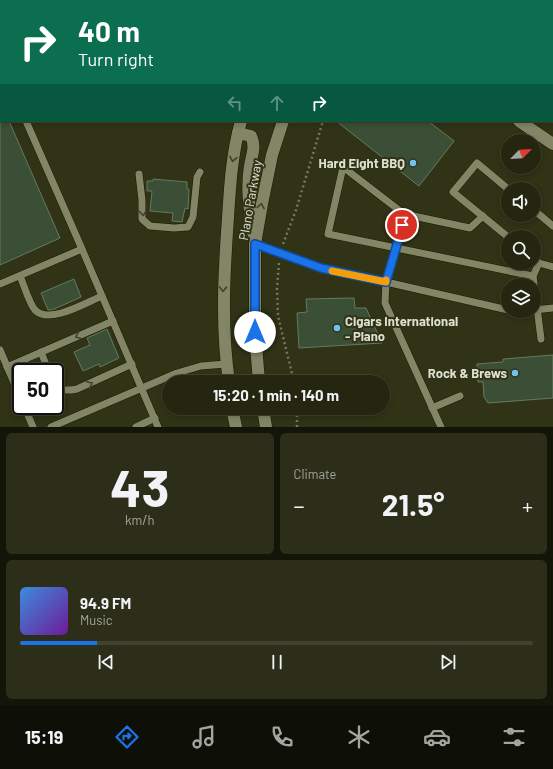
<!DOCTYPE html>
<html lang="en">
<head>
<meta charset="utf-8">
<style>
	body { margin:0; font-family:Barlow,sans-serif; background:#2c2e19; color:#f1f3f6; height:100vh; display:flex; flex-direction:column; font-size:15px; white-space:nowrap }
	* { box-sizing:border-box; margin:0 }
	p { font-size:13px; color:#a3a59f }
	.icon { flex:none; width:22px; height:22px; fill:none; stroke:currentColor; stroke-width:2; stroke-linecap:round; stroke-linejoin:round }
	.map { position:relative; height:427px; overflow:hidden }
	.sheet { display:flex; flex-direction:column; gap:6px; padding:6px; background:#141509; flex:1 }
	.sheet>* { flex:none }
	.hud { position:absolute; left:0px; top:0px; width:553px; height:122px; box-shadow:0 2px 6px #0003,0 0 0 1px #414330; background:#0b6e4f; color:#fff; overflow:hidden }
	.needle { width:26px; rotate:66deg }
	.buttons { position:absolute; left:501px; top:134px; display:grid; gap:8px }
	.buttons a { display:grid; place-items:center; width:40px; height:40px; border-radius:50%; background:#242610; box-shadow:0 2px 6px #0003,0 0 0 1px #414330; font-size:20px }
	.speed { position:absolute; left:12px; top:363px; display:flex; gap:8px; font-size:20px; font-weight:700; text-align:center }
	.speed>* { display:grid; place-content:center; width:52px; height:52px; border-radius:50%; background:#242610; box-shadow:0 2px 6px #0003,0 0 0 1px #414330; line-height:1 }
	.speed .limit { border:2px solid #111; border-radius:6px; background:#fff; color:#111 }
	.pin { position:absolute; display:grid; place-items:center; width:34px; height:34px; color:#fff; margin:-17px; border:2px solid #fff; border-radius:50%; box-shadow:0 1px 4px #0007 }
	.me { position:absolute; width:44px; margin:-22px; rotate:0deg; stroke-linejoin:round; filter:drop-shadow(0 0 3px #0008) }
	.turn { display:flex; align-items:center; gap:14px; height:84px; padding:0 12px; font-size:18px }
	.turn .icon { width:52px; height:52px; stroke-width:2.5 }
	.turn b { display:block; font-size:28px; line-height:34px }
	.lanes { display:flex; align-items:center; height:38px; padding:0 12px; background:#0003; justify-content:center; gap:20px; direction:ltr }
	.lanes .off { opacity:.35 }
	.big { font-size:30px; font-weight:700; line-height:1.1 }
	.sheet .card { flex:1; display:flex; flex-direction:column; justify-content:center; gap:6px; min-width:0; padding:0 14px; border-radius:6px; background:#2c2e19 }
	.sheet .dial { align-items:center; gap:0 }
	.dial b { font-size:52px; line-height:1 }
	.song { display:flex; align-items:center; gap:12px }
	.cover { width:48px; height:48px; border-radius:6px; background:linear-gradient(135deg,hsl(210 70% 55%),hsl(280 70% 35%)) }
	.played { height:4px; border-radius:2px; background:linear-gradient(90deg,#1a73e8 15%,#414330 15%) }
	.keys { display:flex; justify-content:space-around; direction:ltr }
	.heat { display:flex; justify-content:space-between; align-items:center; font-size:22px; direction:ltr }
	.sheet .tiles { flex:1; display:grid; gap:6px; grid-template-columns:1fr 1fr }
	.card:last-child { grid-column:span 2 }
	.trip { position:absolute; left:162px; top:375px; width:228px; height:40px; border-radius:20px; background:#242610; box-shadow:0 2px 6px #0003,0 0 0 1px #414330; font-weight:700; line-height:40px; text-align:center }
	.menu { display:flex; height:64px; justify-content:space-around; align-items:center; background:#0e0f06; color:#a3a59f }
	.menu .icon { width:28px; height:28px }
	.menu .selected { color:#1a73e8 }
	.menu b { font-size:18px; color:#f1f3f6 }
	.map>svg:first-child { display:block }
</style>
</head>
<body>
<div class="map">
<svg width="553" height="427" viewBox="0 0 553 427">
	<rect width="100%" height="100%" fill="#303316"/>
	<g fill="#3b4f36" stroke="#657a60">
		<polygon points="0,121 9,121 60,238 0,265"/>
		<polygon points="336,121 428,121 454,141 419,186"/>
		<polygon points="153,179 187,182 187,189 189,189 188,209 185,208 182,222 172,221 173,213 150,211 152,191 147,191 147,181 153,181"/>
		<polygon points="74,279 81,297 52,310 48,310 41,293"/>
		<polygon points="354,298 355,308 366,308 382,343 299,348 297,313 307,312 306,299"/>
		<polygon points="107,329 119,358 100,367 99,364 83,371 74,352 90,345 87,338"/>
		<polygon points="553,355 553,398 488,403 484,397 483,382 478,382 477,364 503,362 503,359"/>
	</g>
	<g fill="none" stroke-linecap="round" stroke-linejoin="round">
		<g stroke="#181b00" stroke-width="8">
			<g id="lane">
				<polyline points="240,0 241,1"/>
				<polyline points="0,61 1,63"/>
				<polyline points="26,121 82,249"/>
				<polyline points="139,174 142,200 142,219 150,226 174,228 188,227 193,217 197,177 200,172"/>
				<polyline points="534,210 553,226"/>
				<polyline points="404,214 396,248 386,282 385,303 441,427"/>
				<polyline points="483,216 470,228 404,214 343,167 328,234 533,276 539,263"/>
				<polyline points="508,237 453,192 477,163 508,189"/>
				<polyline points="255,244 321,268 386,282 508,310"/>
				<polyline points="534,258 539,263 553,267"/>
				<path d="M 20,276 C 24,285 29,303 35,310 C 49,325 87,302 102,296"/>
				<polyline points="533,276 541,339"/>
				<polyline points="0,284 82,249 158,427"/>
				<polyline points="534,310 553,308"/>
				<polyline points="0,350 21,399"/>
				<polyline points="41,352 49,372"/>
				<polyline points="7,367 113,321"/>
				<path d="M 55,384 C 62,391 67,391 77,389 L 132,364"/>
				<polyline points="24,406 33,427"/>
				<polyline points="432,408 460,396"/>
				<polyline points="51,427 177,373 201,366 226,364"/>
				<polyline points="136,427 155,418"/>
			</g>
		</g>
		<g stroke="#181b00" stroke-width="13">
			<g id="secondary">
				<polyline points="357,0 358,1"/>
				<polyline points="396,0 396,1"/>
				<polyline points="293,1 294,0"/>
				<polyline points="339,1 339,0"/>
				<polyline points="519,121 553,144"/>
				<path d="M 238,133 L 251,136 C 256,147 252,154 250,166 C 246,189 250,210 253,233"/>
				<path d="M 229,382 C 221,327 224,273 228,218 C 230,185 232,153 241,121"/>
				<polyline points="259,382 255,332 255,244 262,204 272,155 283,121"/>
				<polyline points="232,408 236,427"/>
				<polyline points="263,408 266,427"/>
			</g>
		</g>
		<g stroke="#181b00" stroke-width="13">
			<g id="highway">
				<polyline points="484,0 485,1"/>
				<polyline points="552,53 553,54"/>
			</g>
		</g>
		<g stroke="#75785f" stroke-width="2.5" stroke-dasharray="2 3" stroke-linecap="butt">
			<polyline points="315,0 316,1"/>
			<polyline points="283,244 296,210 323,121"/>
			<polyline points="279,263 277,288 278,316 294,382"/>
			<polyline points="297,427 297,408"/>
		</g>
		<use href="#lane" stroke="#828666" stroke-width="7"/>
		<use href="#secondary" stroke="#828666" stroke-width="12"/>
		<use href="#highway" stroke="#b38f12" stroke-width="12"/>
	</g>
	<defs><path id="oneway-chevron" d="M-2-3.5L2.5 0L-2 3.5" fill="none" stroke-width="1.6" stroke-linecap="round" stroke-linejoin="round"/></defs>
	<g stroke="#404426">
		<use href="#oneway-chevron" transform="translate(233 159) rotate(100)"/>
		<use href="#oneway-chevron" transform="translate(261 206) rotate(-80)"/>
		<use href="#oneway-chevron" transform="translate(143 213) rotate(84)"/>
		<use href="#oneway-chevron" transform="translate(223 289) rotate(92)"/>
		<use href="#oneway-chevron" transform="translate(78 336) rotate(157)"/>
		<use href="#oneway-chevron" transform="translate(90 384) rotate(-25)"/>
	</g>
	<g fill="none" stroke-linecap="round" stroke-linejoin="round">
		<g stroke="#114b97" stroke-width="10">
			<polyline id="route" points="255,332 255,244 321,268 386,282 396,248 402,225"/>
		</g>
		<use href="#route" stroke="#1a73e8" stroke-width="7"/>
		<polyline stroke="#f59e0b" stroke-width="7" points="332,271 386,282 386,280"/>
	</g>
	<g fill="#70c2f4" stroke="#303316" stroke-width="1.5">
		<circle cx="413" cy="163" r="4"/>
		<circle cx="337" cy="328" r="4"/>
		<circle cx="515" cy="373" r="4"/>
	</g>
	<g text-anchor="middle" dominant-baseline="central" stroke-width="4" stroke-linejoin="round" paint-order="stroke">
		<g font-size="13" font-weight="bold" fill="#dee1d0" stroke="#303316" text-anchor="end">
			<text x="405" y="163">Hard Eight BBQ</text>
			<text x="345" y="321" text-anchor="start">Cigars International<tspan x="345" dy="15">- Plano</tspan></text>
			<text x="507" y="373">Rock &amp; Brews</text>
		</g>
		<g font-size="13" fill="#dee1d0" stroke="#303316">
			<text transform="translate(250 200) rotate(-80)">Plano Parkway</text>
		</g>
	</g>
</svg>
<div class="buttons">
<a><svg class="needle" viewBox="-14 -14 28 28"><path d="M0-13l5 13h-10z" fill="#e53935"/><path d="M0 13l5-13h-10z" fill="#a3a59f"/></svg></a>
<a><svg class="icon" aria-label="sound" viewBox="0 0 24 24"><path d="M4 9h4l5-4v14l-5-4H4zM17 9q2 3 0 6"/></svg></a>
<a><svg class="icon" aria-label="search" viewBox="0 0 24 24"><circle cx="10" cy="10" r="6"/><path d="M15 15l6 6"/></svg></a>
<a><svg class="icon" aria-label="layers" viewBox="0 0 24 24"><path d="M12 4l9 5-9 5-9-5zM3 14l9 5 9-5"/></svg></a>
</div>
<div class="speed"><div class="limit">50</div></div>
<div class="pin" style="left:402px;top:225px;background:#d93025"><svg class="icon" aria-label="arrive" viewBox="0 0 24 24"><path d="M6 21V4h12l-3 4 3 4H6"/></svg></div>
<svg class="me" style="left:255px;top:332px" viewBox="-20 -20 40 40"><circle r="19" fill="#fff"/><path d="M0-13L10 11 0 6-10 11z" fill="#1a73e8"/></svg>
<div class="trip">15:20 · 1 min · 140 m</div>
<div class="hud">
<div class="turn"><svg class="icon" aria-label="right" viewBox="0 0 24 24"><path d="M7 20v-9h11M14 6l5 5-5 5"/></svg><div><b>40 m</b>Turn right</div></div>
<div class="lanes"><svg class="icon off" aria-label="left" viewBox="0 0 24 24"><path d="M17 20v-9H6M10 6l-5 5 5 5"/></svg><svg class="icon off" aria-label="ahead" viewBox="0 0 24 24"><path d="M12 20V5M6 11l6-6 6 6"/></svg><svg class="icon" aria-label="right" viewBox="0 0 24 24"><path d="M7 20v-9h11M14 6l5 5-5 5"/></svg></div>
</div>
</div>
<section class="sheet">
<div class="tiles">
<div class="card dial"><b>43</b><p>km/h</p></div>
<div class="card"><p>Climate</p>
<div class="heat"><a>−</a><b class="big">21.5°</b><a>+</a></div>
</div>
<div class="card">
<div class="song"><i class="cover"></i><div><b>94.9 FM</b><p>Music</p></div></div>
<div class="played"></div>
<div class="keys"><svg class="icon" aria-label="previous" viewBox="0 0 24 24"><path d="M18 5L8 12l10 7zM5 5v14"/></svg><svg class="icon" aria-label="pause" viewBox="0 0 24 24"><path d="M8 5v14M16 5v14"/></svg><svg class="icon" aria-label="next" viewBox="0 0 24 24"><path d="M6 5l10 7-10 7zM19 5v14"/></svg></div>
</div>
</div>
</section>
<nav class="menu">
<b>15:19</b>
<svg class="icon selected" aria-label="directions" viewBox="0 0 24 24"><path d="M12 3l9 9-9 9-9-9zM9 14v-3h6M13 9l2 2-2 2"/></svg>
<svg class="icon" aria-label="music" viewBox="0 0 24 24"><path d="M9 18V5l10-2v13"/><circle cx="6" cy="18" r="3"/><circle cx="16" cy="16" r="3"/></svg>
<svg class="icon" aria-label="phone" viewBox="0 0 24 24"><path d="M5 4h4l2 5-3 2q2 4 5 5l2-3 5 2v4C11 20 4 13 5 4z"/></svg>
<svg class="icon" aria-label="climate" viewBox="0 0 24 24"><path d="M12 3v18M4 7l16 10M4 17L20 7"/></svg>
<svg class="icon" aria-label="car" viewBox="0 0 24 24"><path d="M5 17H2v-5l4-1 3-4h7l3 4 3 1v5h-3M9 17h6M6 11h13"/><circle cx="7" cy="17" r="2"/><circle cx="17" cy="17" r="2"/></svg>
<svg class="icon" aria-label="filters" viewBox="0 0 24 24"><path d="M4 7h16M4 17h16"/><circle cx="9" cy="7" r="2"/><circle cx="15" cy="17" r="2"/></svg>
</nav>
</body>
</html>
